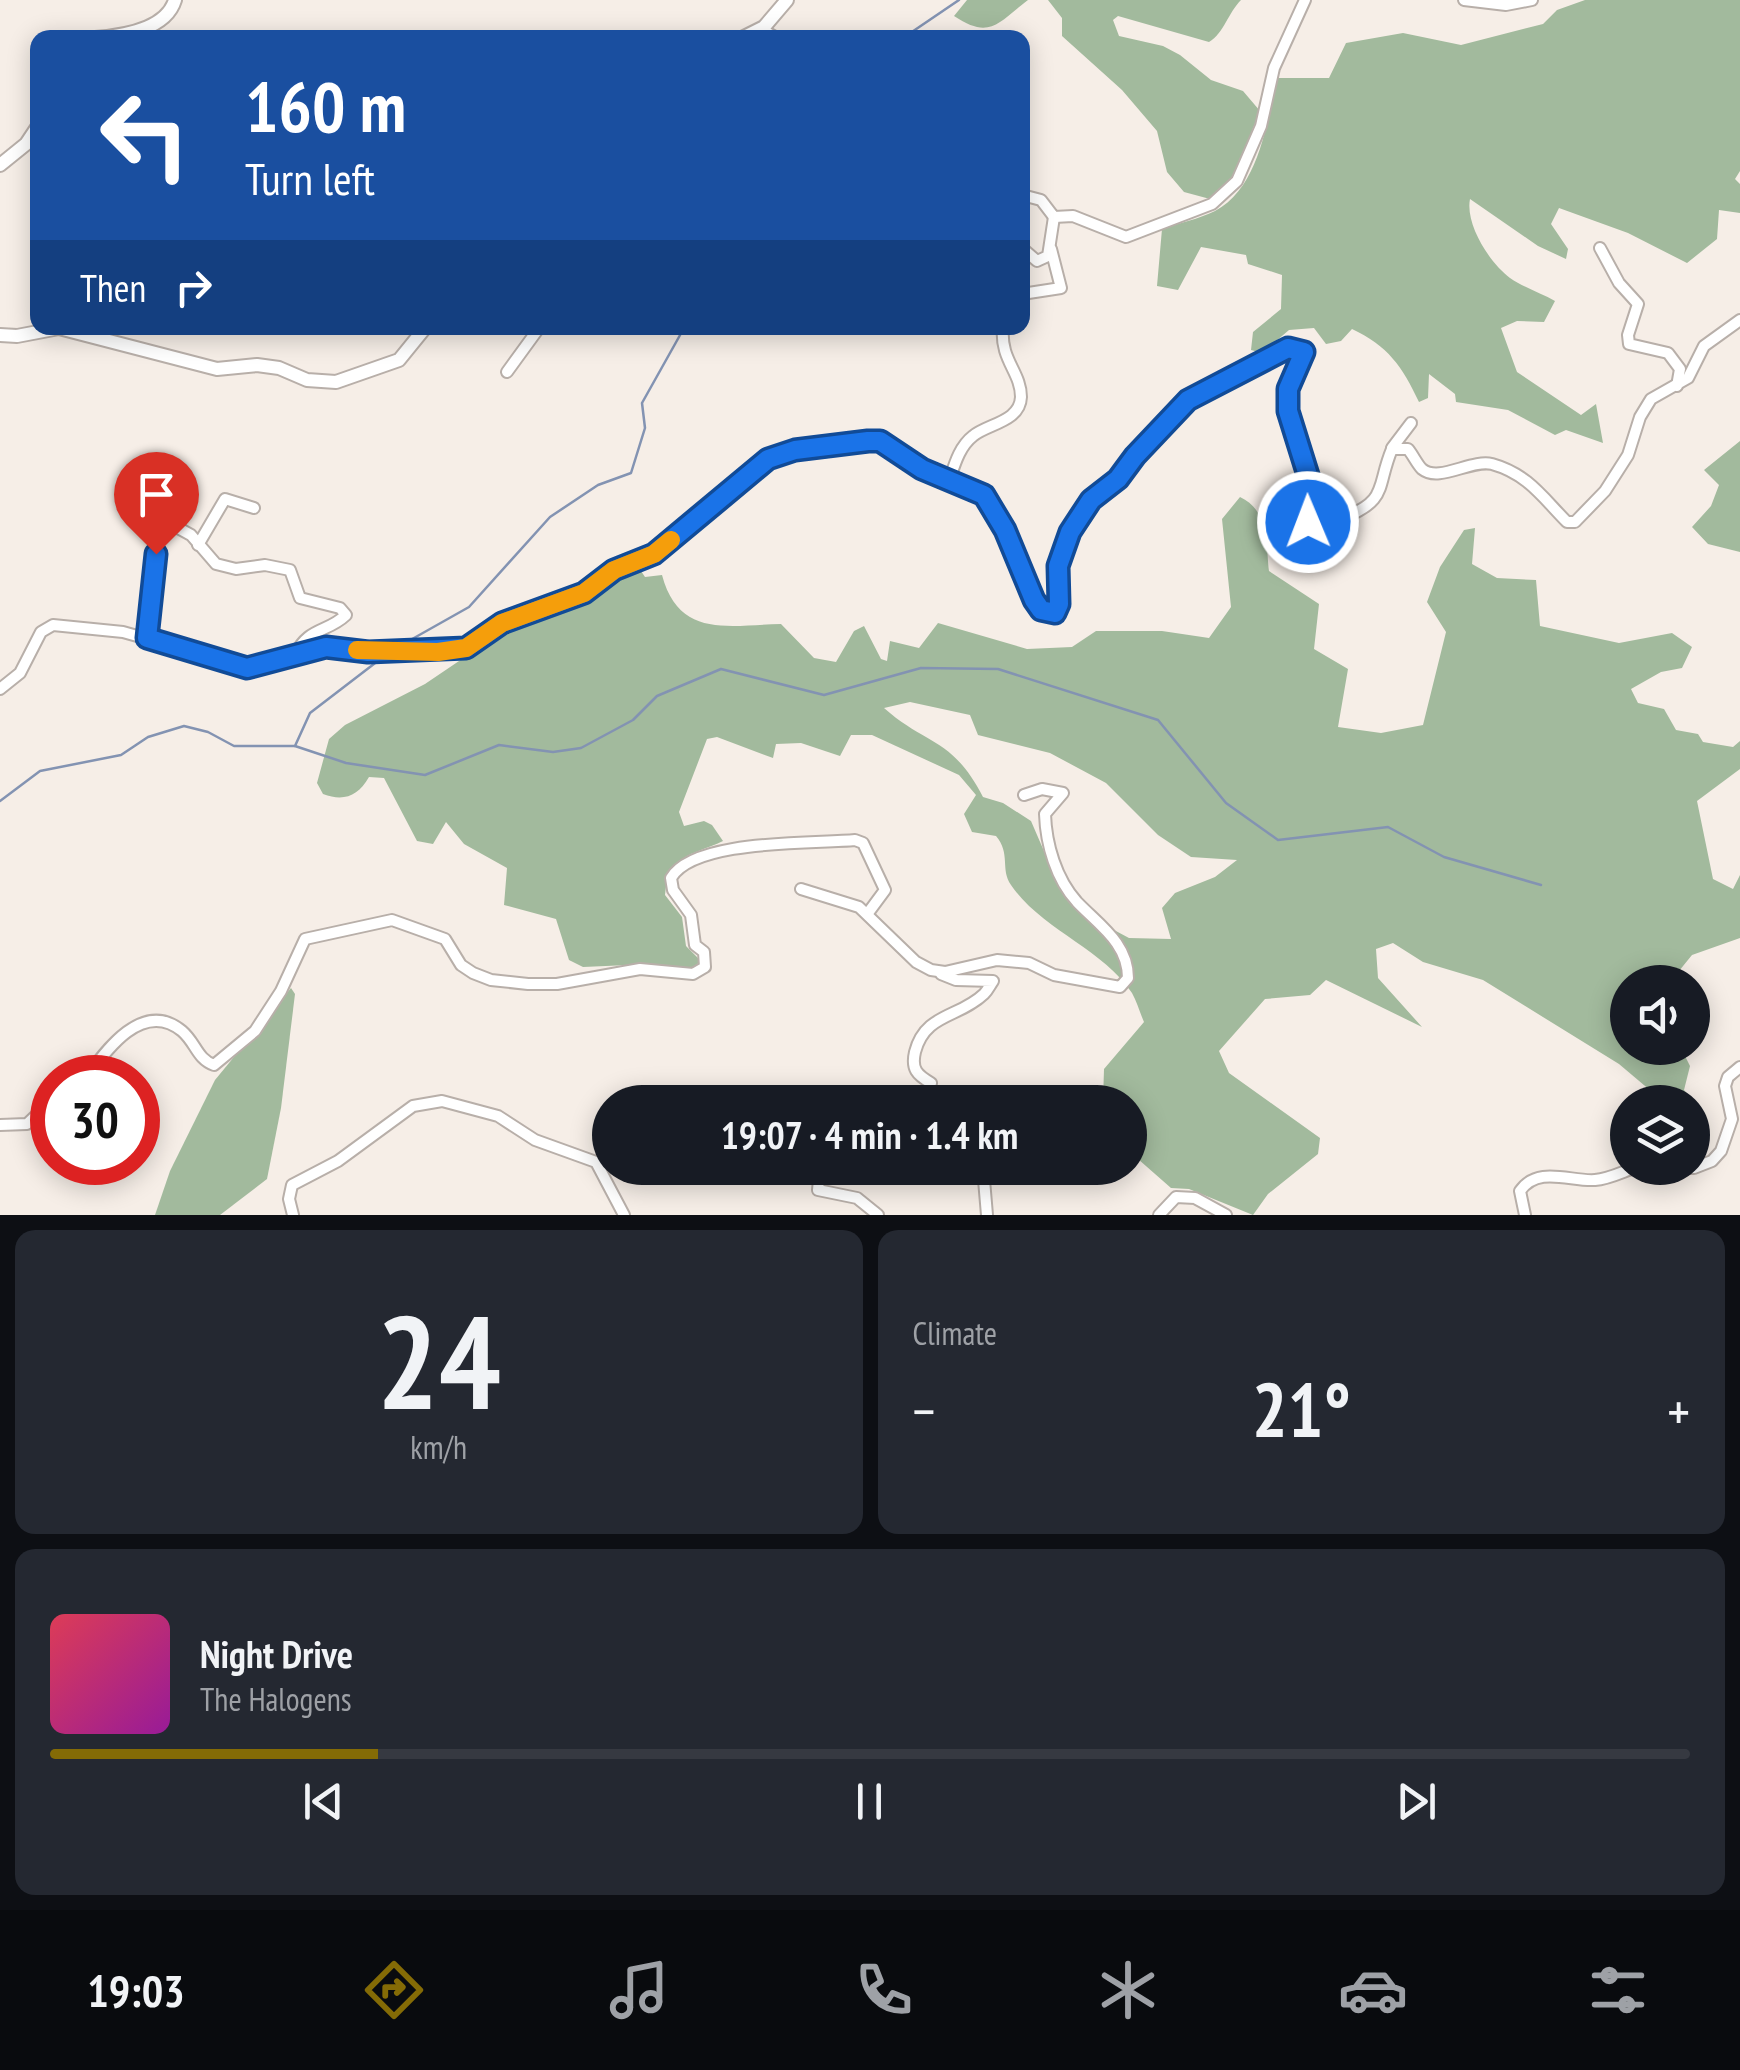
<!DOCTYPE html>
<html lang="en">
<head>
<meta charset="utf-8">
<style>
	body { margin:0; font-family:"PT Sans Narrow",sans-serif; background:#242831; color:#f1f3f6; height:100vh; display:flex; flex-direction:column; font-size:38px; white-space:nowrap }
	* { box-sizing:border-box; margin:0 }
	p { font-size:32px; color:#9ea1a6 }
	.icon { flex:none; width:55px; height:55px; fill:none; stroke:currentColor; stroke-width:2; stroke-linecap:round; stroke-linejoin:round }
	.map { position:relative; height:1215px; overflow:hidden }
	.details { display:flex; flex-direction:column; gap:15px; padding:15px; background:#0d0f14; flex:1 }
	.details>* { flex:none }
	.banner { position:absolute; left:30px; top:30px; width:1000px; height:305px; border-radius:20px; box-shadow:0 5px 25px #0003; background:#1a4fa0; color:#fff; overflow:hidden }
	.fabs { position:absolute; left:1610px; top:965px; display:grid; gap:20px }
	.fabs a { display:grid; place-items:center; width:100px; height:100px; border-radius:50%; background:#171b24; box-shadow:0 5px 25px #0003; font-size:50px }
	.speed { position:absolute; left:30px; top:1055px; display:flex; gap:20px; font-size:50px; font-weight:700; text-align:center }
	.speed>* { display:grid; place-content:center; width:130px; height:130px; border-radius:50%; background:#171b24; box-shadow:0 5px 25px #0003; line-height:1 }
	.speed .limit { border:15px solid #d22; background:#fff; color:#111 }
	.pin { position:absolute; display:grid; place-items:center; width:85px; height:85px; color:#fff; margin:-102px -42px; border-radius:50% 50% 50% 0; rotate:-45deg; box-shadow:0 0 10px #0007 }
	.pin .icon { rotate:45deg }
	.me { position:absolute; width:110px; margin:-55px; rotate:359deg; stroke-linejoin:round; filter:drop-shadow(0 0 8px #0008) }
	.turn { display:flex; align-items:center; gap:35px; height:210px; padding:0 50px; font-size:45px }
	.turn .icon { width:130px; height:130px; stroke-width:2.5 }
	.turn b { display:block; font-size:70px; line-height:85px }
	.then { display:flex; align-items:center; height:95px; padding:0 50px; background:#0003; gap:20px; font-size:38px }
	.big { font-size:75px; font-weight:700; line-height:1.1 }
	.details .tile { flex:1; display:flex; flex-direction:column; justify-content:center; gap:15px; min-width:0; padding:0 35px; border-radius:20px; background:#242831 }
	.details .dial { align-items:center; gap:0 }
	.dial b { font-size:130px; line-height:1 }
	.song { display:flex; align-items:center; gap:30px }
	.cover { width:120px; height:120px; border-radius:15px; background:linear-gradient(135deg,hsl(350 70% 55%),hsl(300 70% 35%)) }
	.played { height:10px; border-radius:5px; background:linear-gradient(90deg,#846b06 20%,#363941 20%) }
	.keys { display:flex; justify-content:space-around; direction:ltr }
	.heat { display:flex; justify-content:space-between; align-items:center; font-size:55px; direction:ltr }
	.details .tiles { flex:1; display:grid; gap:15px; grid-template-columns:1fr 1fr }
	.tile:last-child { grid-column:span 2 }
	.trip { position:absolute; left:592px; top:1085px; width:555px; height:100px; border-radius:50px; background:#171b24; box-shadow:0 5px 25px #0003; font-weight:700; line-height:100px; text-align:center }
	.tabs { display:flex; height:160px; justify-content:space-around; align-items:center; background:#090b0e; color:#9ea1a6 }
	.tabs .icon { width:70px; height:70px }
	.tabs .active { color:#846b06 }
	.tabs b { font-size:45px; color:#f1f3f6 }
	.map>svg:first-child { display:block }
</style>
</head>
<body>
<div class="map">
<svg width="1740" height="1215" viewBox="0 0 1740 1215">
	<rect width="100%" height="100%" fill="#f6eee7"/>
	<g fill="#a2ba9d" fill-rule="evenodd">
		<path d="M 967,0 L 1028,0 C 998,23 990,40 954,16 Z"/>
		<path d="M 1048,0 L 1241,0 C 1228,13 1224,33 1209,42 L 1118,16 L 1113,20 L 1119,36 L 1163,46 L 1180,55 L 1211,80 L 1243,91 L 1260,111 L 1232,180 L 1210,199 L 1184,192 L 1167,172 L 1157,131 L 1122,90 L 1062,36 L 1062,18 Z"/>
		<path d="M 1585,0 L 1740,0 L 1740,171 L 1735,179 L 1740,184 L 1740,213 L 1719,210 L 1717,239 L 1687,263 L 1628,233 L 1559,208 L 1551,224 L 1568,249 L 1566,259 L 1538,246 L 1470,199 C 1465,225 1490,263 1510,278 C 1523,287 1541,293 1555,301 L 1544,322 L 1517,321 L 1501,328 L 1517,372 L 1581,415 L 1596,404 L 1603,443 L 1566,430 L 1555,435 L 1508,410 L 1456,402 L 1455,394 L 1429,374 L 1428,398 L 1419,402 C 1402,366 1388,346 1352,329 L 1341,341 L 1326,344 L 1314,328 L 1289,330 L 1262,353 L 1251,350 L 1253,332 L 1281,309 L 1282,275 L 1248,264 L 1246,255 L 1201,247 L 1178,290 L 1157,286 L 1162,229 C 1179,223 1199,219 1215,211 C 1259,188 1267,122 1277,78 L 1329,78 L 1346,43 L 1403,33 L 1461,45 L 1543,24 L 1557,10 Z"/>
		<polygon points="1740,441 1740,552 1708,544 1692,527 1711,506 1719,485 1704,470"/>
		<path d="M 1240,497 C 1269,510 1266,544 1269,571 L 1319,604 L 1314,649 L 1348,669 L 1338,727 L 1381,733 L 1423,725 L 1446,632 L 1427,602 L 1440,567 L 1464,530 L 1475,528 L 1472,564 L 1497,578 L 1536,580 L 1540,626 L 1619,643 L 1672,633 L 1692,647 L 1682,668 L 1661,672 L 1631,689 L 1638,703 L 1664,709 L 1676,730 L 1698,734 L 1703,742 L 1733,747 L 1740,741 L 1740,769 L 1697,801 L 1713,879 L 1733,889 L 1740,875 L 1740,938 L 1692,955 L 1670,982 L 1628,982 L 1628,1048 L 1681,1048 L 1690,1066 L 1684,1090 L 1701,1109 L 1693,1115 L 1692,1102 L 1664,1102 L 1619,1064 L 1483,980 L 1423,962 L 1393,943 L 1376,949 L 1378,978 L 1422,1027 L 1326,980 L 1310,995 L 1265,999 L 1219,1051 L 1229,1073 L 1320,1138 L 1318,1154 L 1268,1194 L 1253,1215 L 1189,1189 L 1171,1188 L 1130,1152 L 1130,1102 L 1103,1102 L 1104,1069 L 1144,1022 C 1140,1013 1137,1002 1132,993 C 1102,948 1042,930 1011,885 C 1000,869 1011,854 996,836 L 972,832 L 964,814 L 976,795 L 959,775 L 872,735 L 851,735 L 840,756 L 801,743 L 776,744 L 773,758 L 717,737 L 707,739 L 679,812 L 684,826 L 704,821 L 712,825 L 723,841 C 691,856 669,854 665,895 L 682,917 L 686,946 L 699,959 L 697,967 L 683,969 L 651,964 L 583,967 L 569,960 L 556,919 L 504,905 L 507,868 L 464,844 L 446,822 L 433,844 L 417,841 L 384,778 L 369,777 C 358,796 344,802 323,794 L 317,783 L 329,739 L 345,725 L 425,684 L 499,634 L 592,594 L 618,573 L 639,568 L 645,577 L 662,575 C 679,639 729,625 781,624 L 814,658 L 836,662 L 854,631 L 864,626 L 881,659 L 887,661 L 890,641 L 919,648 L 938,623 L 1027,649 L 1072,647 L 1096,631 L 1162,631 L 1209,638 L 1231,607 L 1222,519 ZM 910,702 L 970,715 L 978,735 L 1050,753 L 1106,783 L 1158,835 L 1191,857 L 1237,860 L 1215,877 L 1175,893 L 1162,908 L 1171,939 L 1129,938 L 1082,913 L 1053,872 L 1031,821 L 1003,803 L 983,797 C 952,737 927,746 884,708 Z"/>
		<polygon points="291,988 295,994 281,1108 267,1179 220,1215 155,1215 170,1171 215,1080"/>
	</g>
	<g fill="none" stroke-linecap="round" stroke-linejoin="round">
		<g stroke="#8393b2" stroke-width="2.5">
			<polyline points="903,38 959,0"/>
			<polyline points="398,647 469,607 550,517 598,485 631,473 645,428 642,403 684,328"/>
			<polyline points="295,746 346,763 425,775 499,745 553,752 581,748 633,720 657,696 721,669 824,695 921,668 998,669 1158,720 1226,803 1278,840 1388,827 1444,857 1541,885"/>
			<polyline points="0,801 40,771 121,755 148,737 184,726 208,732 234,746 295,746 310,713 383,657"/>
		</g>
		<g stroke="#b8afa9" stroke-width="14">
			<g id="minor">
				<polyline points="1464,0 1506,5 1532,0"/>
				<polyline points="761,29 777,38"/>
				<polyline points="1022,195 1041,200 1054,217 1073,216 1126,237 1212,204 1237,181 1261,126 1274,68 1305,0"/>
				<polyline points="1022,248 1037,261 1048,256 1054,217"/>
				<polyline points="1600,248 1619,283 1638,304 1628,335 1629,344 1668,353 1680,369 1677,386"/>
				<polyline points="1022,294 1061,288 1051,249"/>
				<polyline points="507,372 539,328"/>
				<polyline points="1392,448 1411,423"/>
				<path d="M 950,478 C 955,463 960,446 973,436 C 987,424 1020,422 1021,397 C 1021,372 1000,360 1003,328"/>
				<path d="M 169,523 L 191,535 L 216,564 L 236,569 L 265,565 L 290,570 L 300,598 L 340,608 L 346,615 C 327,633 308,627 295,655"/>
				<polyline points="198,545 225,499 254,508"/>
				<polyline points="147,638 156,554"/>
				<path d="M 0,689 L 20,673 L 41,632 L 53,625 L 123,632 L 247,667 L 326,647 L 368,652 L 465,648 L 502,623 L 523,618 L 584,593 L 614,570 L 653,554 L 768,459 L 795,450 L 868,441 L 879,441 L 922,469 L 984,495 L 1005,530 L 1034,600 L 1041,610 L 1055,613 L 1059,604 L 1055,591 L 1058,566 L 1070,532 L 1091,500 L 1118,479 L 1135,456 L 1188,400 L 1288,348 L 1304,352 L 1288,389 L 1288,411 L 1311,482 L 1309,522 L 1312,528 C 1324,528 1332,522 1343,518 C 1389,500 1376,487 1392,449 L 1408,449 C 1413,455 1417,464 1422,469 C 1439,483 1471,459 1492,464 C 1528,474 1543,498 1567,522 L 1575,522 L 1605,491 L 1628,455 L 1640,417 L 1651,399 L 1688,378 L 1704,346 L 1740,320"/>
				<path d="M 801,889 L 859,907 L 916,962 L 931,970 L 945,972 L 997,960 L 1029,963 L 1054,975 L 1120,987 L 1128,978 C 1128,943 1099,925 1077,902 C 1056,879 1046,844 1045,814 L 1063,793 L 1042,789 L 1024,795"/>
				<path d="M 86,1078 C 106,1050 143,999 182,1031 C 196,1043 197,1059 214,1065 L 255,1031 L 281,991 L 305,939 L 392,920 L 445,939 L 461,965 L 473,973 L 491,980 L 528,984 L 557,984 L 640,969 L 693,974 L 705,967 L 704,952 L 695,945 L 691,915 L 673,890 L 671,878 C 694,839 811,844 855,840 L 863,843 L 885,890 L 868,913"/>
				<path d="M 924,1102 L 931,1083 C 917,1075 911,1069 915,1052 C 925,1013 959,1018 984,994 C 988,990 990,985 993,981 L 956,980 L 941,974"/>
				<polyline points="990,1102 994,1098"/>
				<polyline points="0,1125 27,1124 52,1100"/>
				<polyline points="831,1168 819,1180 818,1190 857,1198 878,1215"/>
				<polyline points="983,1168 987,1215"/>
				<polyline points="1664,1168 1694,1168 1712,1161 1721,1151 1732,1119 1725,1086 1728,1077 1740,1067"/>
				<polyline points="293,1215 289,1199 292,1185 338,1161 413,1106 442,1101 498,1116 535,1140 596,1162 624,1215"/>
				<polyline points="1159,1215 1176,1197 1195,1198 1226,1215"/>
				<path d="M 1525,1215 L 1520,1191 C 1538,1165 1571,1182 1595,1180 C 1609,1179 1622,1172 1634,1168"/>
			</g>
		</g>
		<g stroke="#b8afa9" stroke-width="16">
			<g id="tertiary">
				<path d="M 95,38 C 122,36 166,30 175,0"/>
				<polyline points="742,38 764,27 787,0"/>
				<polyline points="0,165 26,144 38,126"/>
				<polyline points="0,335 17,336 59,328 217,369 257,365 279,368 307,380 336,382 399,360 425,328"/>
			</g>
		</g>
		<use href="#minor" stroke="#fff" stroke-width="10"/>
		<use href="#tertiary" stroke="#fff" stroke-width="12"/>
	</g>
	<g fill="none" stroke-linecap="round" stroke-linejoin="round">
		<g stroke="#114b97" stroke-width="25">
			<polyline id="route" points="156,554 147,638 247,668 326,647 368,652 466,648 502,623 584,593 614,570 654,554 768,459 795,450 868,441 880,441 922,469 984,495 1005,530 1034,600 1041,610 1055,613 1059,604 1058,566 1070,532 1091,500 1118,479 1135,456 1188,400 1288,348 1304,352 1288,389 1288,411 1312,488 1308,522"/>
		</g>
		<use href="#route" stroke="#1a73e8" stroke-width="18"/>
		<polyline stroke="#f59e0b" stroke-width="18" points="357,650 438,652 466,648 502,623 584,593 614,570 654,554 671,540"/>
	</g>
</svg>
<div class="fabs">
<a><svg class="icon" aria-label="sound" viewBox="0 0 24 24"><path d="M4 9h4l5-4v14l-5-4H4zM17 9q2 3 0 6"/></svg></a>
<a><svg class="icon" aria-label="layers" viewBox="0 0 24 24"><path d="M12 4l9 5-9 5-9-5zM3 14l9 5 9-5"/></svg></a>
</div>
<div class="speed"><div class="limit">30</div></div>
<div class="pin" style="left:156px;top:554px;background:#d93025"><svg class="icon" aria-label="arrive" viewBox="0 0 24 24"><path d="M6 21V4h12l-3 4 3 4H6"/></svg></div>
<svg class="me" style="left:1308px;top:522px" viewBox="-20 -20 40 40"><circle r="17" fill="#1a73e8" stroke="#fff" stroke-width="3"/><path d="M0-11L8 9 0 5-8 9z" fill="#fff"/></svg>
<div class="trip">19:07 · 4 min · 1.4 km</div>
<div class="banner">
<div class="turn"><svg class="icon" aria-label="left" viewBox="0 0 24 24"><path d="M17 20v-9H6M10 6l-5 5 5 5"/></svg><div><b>160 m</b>Turn left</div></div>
<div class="then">Then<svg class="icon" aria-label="right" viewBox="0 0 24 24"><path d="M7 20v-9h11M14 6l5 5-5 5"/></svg></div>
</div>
</div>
<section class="details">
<div class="tiles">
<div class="tile dial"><b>24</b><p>km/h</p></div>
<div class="tile"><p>Climate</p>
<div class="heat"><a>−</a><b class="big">21°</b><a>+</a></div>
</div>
<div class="tile">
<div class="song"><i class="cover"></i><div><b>Night Drive</b><p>The Halogens</p></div></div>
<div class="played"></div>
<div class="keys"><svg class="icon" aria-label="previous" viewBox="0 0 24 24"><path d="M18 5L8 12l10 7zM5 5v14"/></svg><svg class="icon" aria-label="pause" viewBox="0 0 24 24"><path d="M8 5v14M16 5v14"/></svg><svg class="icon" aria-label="next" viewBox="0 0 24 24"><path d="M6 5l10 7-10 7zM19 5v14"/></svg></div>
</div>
</div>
</section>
<nav class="tabs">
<b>19:03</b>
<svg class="icon active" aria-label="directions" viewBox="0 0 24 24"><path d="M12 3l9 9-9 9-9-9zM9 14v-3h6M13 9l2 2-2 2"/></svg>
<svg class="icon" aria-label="music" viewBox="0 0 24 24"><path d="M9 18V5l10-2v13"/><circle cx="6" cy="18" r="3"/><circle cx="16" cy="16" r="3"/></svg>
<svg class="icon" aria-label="phone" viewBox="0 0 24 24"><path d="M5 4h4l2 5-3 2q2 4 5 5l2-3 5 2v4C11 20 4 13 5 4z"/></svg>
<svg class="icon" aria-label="climate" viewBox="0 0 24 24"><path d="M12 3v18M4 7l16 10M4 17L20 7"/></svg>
<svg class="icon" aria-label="car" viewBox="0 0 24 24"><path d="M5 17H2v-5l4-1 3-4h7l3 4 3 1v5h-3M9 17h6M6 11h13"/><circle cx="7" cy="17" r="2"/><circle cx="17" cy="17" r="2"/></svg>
<svg class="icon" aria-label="filters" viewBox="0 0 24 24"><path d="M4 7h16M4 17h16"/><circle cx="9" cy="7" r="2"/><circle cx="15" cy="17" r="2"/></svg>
</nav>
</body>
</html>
